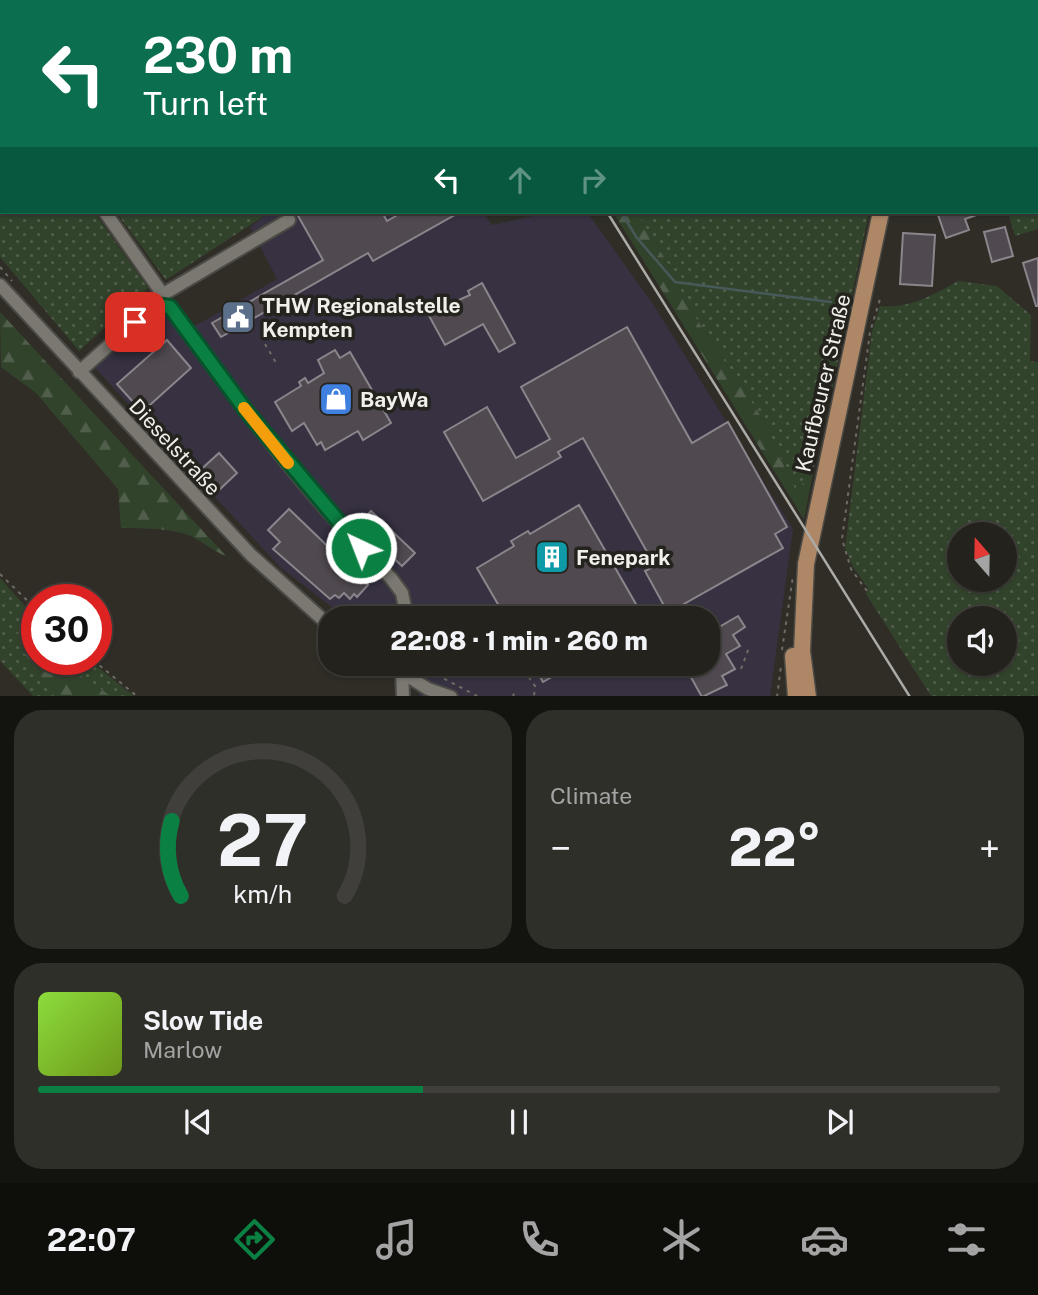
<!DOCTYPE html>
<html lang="en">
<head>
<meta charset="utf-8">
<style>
	body { margin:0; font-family:"Public Sans",sans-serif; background:#2f2f29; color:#f1f3f6; height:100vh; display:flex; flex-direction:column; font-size:26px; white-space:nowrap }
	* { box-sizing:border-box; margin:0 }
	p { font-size:23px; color:#a3a4a3 }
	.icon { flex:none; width:38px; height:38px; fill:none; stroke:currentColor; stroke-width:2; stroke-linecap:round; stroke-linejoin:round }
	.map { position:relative; height:696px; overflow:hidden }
	.drawer { display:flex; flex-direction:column; gap:14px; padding:14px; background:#13130f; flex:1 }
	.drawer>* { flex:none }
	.hud { position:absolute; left:0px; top:0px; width:1040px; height:214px; box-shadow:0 2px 5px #0004,0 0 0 2px #403f3b; background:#0b6e4f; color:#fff; overflow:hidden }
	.needle { width:46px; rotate:340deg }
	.fabs { position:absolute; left:947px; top:522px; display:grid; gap:14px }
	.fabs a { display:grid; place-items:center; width:70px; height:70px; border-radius:50%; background:#23221c; box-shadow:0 2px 5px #0004,0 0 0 2px #403f3b; font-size:35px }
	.speed { position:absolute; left:21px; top:584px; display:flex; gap:14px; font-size:35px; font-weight:700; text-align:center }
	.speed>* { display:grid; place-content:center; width:91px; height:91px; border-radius:50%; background:#23221c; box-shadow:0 2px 5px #0004,0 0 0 2px #403f3b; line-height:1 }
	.speed .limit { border:10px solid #d22; background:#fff; color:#111 }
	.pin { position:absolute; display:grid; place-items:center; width:60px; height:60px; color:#fff; margin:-30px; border-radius:14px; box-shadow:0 4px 10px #0006 }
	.me { position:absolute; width:77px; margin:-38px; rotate:317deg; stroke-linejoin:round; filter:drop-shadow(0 0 5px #0008) }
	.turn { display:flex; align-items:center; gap:24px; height:147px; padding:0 28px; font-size:32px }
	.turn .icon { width:91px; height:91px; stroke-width:2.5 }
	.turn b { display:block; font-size:49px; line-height:60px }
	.lanes { display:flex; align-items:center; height:66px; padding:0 28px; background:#0003; justify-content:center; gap:35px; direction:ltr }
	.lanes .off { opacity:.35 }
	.big { font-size:52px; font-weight:800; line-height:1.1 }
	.drawer .widget { flex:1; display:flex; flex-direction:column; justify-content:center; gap:10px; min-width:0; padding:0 24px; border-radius:28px; background:#2f2f29 }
	.drawer .dial { align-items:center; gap:0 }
	.dial svg { height:182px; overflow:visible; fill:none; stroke:#403f3b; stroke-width:7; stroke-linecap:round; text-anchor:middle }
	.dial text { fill:#f1f3f6; stroke:none }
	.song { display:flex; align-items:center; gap:21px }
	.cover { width:84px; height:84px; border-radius:10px; background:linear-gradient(135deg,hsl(90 70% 55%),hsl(80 70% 35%)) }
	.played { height:7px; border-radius:4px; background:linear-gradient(90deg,#0b8043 40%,#403f3b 40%) }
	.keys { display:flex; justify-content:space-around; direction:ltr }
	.heat { display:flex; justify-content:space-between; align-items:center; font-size:38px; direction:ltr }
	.drawer .tiles { flex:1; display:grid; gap:14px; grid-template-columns:1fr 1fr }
	.widget:last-child { grid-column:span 2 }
	.trip { position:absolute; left:318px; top:606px; width:402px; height:70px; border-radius:28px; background:#23221c; box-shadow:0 2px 5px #0004,0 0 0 2px #403f3b; font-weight:800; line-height:70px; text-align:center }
	.tab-bar { display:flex; height:112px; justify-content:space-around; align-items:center; background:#0e0e0b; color:#a3a4a3 }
	.tab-bar .icon { width:49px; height:49px }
	.tab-bar .active { color:#0b8043 }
	.tab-bar b { font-size:32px; color:#f1f3f6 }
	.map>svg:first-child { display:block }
</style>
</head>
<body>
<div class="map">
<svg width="1038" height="697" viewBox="0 0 1038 697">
	<defs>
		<pattern id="grass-dots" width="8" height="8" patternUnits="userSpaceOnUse" patternTransform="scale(1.75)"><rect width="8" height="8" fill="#32432c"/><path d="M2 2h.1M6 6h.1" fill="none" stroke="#505e4b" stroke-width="1.8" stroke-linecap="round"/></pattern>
		<pattern id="forest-firs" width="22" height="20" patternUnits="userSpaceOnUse" patternTransform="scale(1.75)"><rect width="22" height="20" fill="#32432c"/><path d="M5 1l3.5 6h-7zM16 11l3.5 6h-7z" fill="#505e4b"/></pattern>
	</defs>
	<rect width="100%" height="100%" fill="#2f2d26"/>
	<polygon fill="#373142" points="270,212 483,212 492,225 552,212 587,212 655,307 793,529 770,696 419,696 423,663 709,663 709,618 346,618 281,568 95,368 154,312 162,311 179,332 202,322 277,279 250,227"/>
	<g fill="url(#grass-dots)" fill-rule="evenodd">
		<polygon points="661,0 902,0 659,2"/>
		<polygon points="0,149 2,212 94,212 148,288 79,351 0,257"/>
		<polygon points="1038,202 1038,229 1015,236 1008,212 1038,212"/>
		<polygon points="116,212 270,212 166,280"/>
		<polygon points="636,212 869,212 832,391 821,431 812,442 801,490 795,489 764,421 682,297 678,280"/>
		<path d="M 958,281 L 997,286 L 1031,315 L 1030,361 L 1038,362 L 1038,696 L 931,696 L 866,594 L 868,588 L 853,567 L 845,548 L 872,332 L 880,306 C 908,309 934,295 958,281 ZM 959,534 L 1004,534 L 1004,579 L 959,579 ZM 959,618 L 1004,618 L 1004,663 L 959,663 Z"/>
		<polygon points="0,578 25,606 28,629 37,630 37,636 28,630 12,636 41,677 61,696 33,696 0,661"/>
		<polygon points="64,660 89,660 134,696 111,696 81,676"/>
	</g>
	<g fill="url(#forest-firs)">
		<polygon points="613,212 636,212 678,280 682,297 764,421 795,489 801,490 812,442 821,431 804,519"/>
		<path d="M 0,312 L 227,557 C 216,552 208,546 198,540 C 179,527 144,529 121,528 L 118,489 L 36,393 L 1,367 Z"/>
		<polygon points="28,630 37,636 37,660 64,660 81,676 111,696 61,696 41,677 12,636"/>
	</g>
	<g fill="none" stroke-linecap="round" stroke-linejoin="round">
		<polyline stroke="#48595a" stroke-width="2.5" points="621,212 637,238 675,282 831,302"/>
	</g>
	<g fill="#504a50" stroke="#8b858c" stroke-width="2">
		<polygon points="302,212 382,212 387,221 403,212 460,212 373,261 368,253 221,337 212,323 323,260 297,214"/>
		<polygon points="937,212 982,212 982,213 965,219 969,230 946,238"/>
		<polygon points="1005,227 1013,256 992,262 984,232"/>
		<polygon points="903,233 935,235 932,286 900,284"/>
		<polygon points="1038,258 1038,306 1036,306 1023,263"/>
		<polygon points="482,283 515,343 499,352 483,324 445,345 428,314 470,295 468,291"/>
		<polygon points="627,327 692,443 728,422 787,527 775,534 783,548 668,613 645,571 655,566 583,438 558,452 561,457 483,501 444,432 487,407 516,458 550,439 521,387"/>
		<polygon points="167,340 191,368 142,412 117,384"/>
		<polygon points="335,350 340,358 350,352 391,423 363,440 358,431 325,450 321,442 317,445 304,423 292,431 275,402 301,386 299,382 305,378 308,383 324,373 318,360"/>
		<polygon points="219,453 237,473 216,493 197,473"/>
		<polygon points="579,505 644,618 506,618 477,568 514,546 511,541 528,531 530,534"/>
		<polygon points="289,509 368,585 357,597 354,594 350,599 344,593 339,598 335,595 330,599 273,549 280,542 268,530"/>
		<polygon points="371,511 415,553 402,566 358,525"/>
		<polygon points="738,616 745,627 733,635 740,646 726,654 735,669 722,676 727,685 702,697 683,663 709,663 709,633"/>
		<polygon points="532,663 576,663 543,682"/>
	</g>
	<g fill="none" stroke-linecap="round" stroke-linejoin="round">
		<g stroke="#4b4a44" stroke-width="16">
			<g id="minor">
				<polyline points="100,2 100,0"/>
				<polyline points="0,82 2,82"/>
				<polyline points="0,95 2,96"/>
				<polyline points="105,212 159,289 161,303"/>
				<polyline points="0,285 251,555 331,627"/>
				<polyline points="160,296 289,220"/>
				<path d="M 161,303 L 170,307 C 238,401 307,497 391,578 L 402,593 L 407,618"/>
				<polyline points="79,372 152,307 161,303"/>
				<polyline points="387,663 428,689 451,697"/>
				<polyline points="402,667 403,697"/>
			</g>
		</g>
		<g stroke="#4b4a44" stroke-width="19">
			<g id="major">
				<polyline points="914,2 915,0"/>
				<polyline points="793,656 796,697"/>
				<polyline points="808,697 802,651 806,564 881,212"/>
			</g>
		</g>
		<g stroke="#6c6b64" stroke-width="2" stroke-dasharray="3.5 5" stroke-linecap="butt">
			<polyline points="0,267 12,281"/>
			<polyline points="265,344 278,366"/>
			<polyline points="0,574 37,610"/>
			<polyline points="867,591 851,569 842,539 870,332 880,299"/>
			<polyline points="782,650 793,576"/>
			<polyline points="93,660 138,697"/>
			<polyline points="414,663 479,697"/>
			<polyline points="519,663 535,686 534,697"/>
			<polyline points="741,669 750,645"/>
			<polyline points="513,697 514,693"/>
			<polyline points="777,697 781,666"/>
		</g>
		<use href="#minor" stroke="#7a7870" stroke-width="12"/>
		<use href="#major" stroke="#ae8766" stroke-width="16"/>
		<g stroke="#acaba5" stroke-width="2.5">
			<polyline points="475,0 476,2"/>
			<polyline points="607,212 910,697"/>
		</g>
	</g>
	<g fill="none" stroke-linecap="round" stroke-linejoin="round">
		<g stroke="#07532c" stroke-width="18">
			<polyline id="route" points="135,322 156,305 170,307 247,412 361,548"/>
		</g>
		<use href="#route" stroke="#0b8043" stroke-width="12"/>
		<polyline stroke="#f59e0b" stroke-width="12" points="244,408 288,463"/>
	</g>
	<defs>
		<g id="civic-square" transform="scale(1.75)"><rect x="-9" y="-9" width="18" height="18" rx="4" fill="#5c6f8a" stroke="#25231d"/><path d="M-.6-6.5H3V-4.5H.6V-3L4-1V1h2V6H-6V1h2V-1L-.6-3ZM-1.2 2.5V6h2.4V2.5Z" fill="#fff"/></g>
		<g id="shop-square" transform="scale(1.75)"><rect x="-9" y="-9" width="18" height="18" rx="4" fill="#3f7fe0" stroke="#25231d"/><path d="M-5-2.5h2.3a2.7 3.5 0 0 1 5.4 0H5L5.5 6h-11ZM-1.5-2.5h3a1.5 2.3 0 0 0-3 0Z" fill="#fff"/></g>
		<g id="building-square" transform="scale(1.75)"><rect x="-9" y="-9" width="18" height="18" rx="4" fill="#0f9aa8" stroke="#25231d"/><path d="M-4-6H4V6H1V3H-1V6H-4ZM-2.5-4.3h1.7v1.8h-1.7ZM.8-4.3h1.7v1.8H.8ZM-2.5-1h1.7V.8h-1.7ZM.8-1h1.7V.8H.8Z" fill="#fff"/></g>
	</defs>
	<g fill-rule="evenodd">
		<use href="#civic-square" x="238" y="317"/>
		<use href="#shop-square" x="336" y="399"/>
		<use href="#building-square" x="552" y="557"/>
	</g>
	<g text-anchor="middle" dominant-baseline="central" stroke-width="7" stroke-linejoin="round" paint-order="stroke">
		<g font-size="21" font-weight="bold" fill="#f1f0eb" stroke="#25231d" text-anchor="start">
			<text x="262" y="305">THW Regionalstelle<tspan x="262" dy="24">Kempten</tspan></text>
			<text x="360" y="399">BayWa</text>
			<text x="576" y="557">Fenepark</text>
		</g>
		<g font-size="21" fill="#f1f0eb" stroke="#25231d">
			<text transform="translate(823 383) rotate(-77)">Kaufbeurer Straße</text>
			<text transform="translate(175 447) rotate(47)">Dieselstraße</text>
		</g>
	</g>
</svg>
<div class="fabs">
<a><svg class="needle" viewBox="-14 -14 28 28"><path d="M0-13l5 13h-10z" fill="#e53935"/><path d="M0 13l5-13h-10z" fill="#a3a4a3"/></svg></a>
<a><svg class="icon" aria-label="sound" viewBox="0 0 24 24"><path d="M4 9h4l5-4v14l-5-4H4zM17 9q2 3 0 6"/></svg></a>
</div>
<div class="speed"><div class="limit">30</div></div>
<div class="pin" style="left:135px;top:322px;background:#d93025"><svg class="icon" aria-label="arrive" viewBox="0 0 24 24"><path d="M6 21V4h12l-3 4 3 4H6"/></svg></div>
<svg class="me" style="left:361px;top:548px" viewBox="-20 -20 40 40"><circle r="17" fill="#0b8043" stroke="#fff" stroke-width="3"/><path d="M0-11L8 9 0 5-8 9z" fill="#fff"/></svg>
<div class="trip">22:08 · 1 min · 260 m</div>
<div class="hud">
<div class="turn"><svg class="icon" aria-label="left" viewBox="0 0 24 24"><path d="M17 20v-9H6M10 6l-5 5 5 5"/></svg><div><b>230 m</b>Turn left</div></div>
<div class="lanes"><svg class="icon" aria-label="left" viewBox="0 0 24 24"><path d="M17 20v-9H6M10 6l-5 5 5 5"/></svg><svg class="icon off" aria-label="ahead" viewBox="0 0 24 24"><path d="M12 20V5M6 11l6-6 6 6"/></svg><svg class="icon off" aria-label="right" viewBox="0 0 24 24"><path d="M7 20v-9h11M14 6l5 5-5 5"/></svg></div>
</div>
</div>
<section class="drawer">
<div class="tiles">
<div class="widget dial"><svg viewBox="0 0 100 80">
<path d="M14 69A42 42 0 1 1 86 69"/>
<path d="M14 69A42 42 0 0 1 10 36" stroke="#0b8043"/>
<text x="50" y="56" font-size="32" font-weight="700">27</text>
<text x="50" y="72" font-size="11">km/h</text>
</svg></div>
<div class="widget"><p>Climate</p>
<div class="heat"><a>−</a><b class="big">22°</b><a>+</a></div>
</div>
<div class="widget">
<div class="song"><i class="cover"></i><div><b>Slow Tide</b><p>Marlow</p></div></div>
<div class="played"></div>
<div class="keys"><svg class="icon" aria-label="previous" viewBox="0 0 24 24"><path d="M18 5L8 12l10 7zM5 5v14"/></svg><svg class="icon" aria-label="pause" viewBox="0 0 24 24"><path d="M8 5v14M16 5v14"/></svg><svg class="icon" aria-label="next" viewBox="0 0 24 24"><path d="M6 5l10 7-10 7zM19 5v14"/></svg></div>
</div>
</div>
</section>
<nav class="tab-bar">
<b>22:07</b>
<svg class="icon active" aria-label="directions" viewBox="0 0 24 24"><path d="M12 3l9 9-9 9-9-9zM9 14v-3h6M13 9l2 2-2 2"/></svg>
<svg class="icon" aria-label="music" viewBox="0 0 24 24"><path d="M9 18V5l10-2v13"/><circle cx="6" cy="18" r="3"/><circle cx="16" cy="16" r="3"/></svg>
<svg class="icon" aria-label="phone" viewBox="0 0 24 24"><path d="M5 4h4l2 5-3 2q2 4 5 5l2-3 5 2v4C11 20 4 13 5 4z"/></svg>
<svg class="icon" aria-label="climate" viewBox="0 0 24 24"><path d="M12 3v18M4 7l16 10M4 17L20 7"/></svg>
<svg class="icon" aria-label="car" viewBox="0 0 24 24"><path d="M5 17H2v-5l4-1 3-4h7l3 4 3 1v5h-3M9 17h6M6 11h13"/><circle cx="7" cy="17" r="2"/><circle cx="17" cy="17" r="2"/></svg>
<svg class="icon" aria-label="filters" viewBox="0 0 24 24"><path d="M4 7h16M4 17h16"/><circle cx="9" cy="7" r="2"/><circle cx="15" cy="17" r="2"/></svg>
</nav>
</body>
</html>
